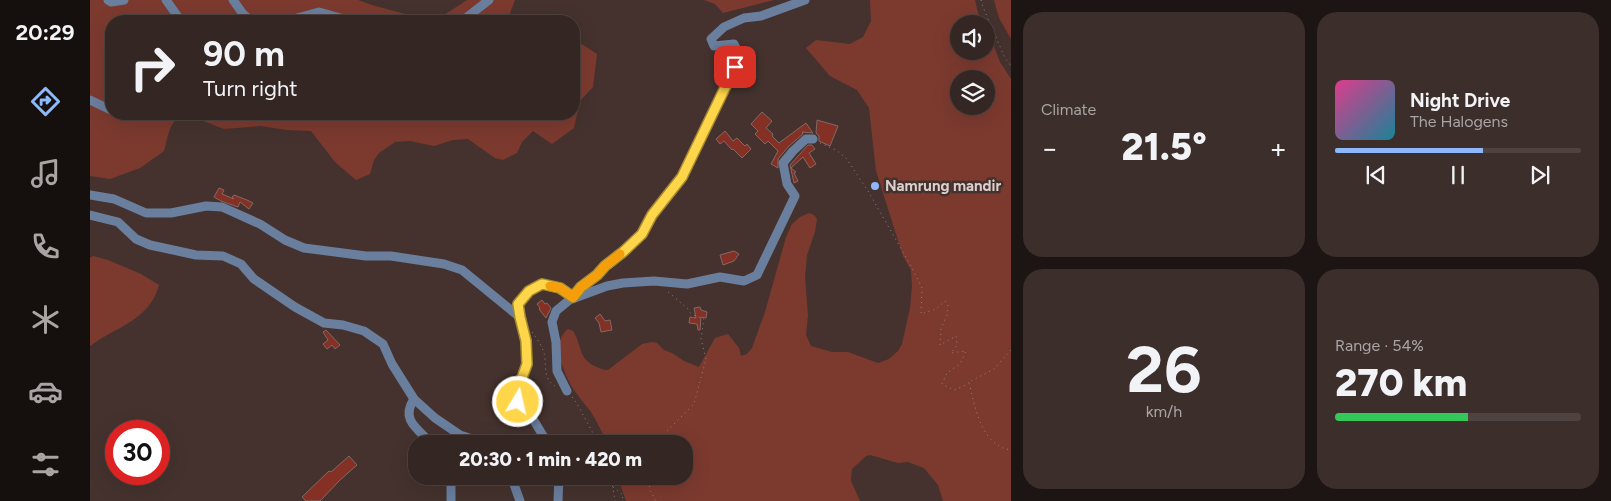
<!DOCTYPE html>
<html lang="en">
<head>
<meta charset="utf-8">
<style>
	body { margin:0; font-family:Figtree,sans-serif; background:#3c2e2a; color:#f1f3f6; height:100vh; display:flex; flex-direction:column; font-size:19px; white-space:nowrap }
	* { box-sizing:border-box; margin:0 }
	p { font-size:16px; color:#a9a5a5 }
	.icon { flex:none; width:28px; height:28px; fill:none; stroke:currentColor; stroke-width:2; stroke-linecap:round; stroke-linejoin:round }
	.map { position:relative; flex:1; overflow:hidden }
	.panel { display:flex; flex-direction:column; gap:12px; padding:12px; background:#1d1513; width:600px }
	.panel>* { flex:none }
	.hud { position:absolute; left:15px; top:15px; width:475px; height:105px; border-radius:20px; box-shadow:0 5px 20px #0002,0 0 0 1px #4e4340; background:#342622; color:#f1f3f6; overflow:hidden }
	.buttons { position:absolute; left:860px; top:15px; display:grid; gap:10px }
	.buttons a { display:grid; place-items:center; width:45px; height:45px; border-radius:50%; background:#342622; box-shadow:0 5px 20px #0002,0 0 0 1px #4e4340; font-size:25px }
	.speed { position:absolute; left:15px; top:420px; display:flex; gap:10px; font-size:25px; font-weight:700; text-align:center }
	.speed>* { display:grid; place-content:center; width:65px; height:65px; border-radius:50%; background:#342622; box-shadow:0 5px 20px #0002,0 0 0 1px #4e4340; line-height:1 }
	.speed .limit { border:8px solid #d22; background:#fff; color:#111 }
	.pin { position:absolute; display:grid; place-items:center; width:42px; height:42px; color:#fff; margin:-21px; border-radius:10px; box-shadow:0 2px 8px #0006 }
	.me { position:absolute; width:55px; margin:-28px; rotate:9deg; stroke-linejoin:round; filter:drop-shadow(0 0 4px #0008) }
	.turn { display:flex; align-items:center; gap:18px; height:105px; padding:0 15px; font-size:22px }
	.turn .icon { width:65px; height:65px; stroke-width:2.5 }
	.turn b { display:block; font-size:35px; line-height:42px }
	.big { font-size:38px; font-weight:800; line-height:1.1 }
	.panel .widget { flex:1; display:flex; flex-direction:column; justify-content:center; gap:8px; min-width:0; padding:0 18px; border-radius:20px; background:#3c2e2a }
	.panel .dial { align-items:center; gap:0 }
	.dial b { font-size:65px; line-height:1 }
	.song { display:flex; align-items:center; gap:15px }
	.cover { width:60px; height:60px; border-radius:8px; background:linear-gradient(135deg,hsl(330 70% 55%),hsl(190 70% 35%)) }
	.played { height:5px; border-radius:2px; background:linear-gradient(90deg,#8db9fc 60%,#4e4340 60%) }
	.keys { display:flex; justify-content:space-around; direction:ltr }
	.heat { display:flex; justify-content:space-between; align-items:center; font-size:28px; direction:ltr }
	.charge { height:8px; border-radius:4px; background:linear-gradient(90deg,#34c759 54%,#4e4340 0) }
	.panel .tiles { flex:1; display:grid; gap:12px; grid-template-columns:repeat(2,1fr) }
	.trip { position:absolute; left:318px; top:435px; width:285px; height:50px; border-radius:20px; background:#342622; box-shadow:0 5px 20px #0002,0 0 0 1px #4e4340; font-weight:800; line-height:50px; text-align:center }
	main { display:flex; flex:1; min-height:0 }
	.tabs { display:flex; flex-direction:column; width:90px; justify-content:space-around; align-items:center; background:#150f0e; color:#a9a5a5 }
	.tabs .icon { width:35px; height:35px }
	.tabs .current { color:#8db9fc }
	.tabs b { font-size:22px; color:#f1f3f6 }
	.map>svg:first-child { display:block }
</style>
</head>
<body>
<main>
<nav class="tabs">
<b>20:29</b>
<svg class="icon current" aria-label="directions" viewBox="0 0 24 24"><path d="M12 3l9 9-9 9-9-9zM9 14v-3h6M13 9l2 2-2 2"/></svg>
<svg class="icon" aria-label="music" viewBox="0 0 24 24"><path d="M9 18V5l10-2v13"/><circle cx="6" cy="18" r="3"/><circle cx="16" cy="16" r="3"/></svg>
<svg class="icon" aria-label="phone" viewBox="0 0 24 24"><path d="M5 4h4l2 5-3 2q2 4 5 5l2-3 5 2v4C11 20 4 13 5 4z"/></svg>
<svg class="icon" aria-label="climate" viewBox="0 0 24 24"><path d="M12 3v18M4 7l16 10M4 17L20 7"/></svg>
<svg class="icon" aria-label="car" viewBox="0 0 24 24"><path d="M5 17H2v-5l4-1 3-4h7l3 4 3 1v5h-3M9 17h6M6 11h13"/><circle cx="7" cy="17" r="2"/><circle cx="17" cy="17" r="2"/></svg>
<svg class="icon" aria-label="filters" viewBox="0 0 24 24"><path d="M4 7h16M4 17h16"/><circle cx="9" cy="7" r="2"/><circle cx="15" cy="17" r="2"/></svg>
</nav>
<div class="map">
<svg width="921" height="501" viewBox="0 0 921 501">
	<rect width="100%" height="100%" fill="#45322e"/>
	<g fill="#7c3a2f" fill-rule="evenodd">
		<path d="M 0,0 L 268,0 L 282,5 L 341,21 L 345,21 L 377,0 L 425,0 L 417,21 L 21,21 L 21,114 L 484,114 L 484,39 L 507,54 L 503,87 L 490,101 L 484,128 L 462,144 L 443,131 L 432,142 L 427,153 L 413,160 L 405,158 L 378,139 L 363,140 L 344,146 L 320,141 L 305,142 L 289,153 L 284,160 L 280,174 L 266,180 L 245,162 L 221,131 L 197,130 L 171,126 L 134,129 L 95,114 C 78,121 79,135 74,151 L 50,168 L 20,179 L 0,176 Z"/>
		<polygon points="614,0 684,0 633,13 625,4"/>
		<path d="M 780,0 L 885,0 L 888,13 L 893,24 L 869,24 L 869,51 L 896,51 L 896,30 L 904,46 L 910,62 L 921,79 L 921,501 L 853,501 L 848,485 L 834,468 L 818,462 L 808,463 L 780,455 L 776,456 L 762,469 L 761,481 L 770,501 L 536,501 L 527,476 L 594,476 L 594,444 L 517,444 C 513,433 507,422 501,412 C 495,404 488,396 482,387 C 474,372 460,343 478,329 L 483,331 C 493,346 487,359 507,367 C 511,369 513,370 518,370 L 552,344 L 562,342 L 567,343 L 574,350 L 582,353 L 594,361 L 609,367 L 625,338 L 638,334 L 649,348 L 651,356 L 657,354 L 662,348 L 675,312 L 696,237 L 702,224 L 710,217 L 719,213 L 724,215 L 727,219 L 725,232 L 717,255 L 715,277 L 718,315 L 716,335 L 721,346 L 742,352 L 758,352 L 788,363 L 799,359 L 808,351 L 812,344 L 820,308 L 822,286 L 821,270 L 813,256 L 786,171 L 779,108 L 767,90 L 740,76 L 716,48 L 726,40 L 760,44 L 773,37 L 781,21 ZM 869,79 L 896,79 L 896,106 L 869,106 Z"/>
		<polygon points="904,0 921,0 921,43 921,39 909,18"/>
		<path d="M 3,256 L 18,260 L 51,274 L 69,285 C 59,321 27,326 0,346 L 0,258 Z"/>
	</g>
	<g fill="#853024" stroke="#806a66">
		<polygon points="672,112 682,121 676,128 683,134 682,136 689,143 716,123 723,133 712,132 713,134 699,146 688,159 688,168 681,164 688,151 678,141 675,144 665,134 668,131 661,124"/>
		<polygon points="727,120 748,126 740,146 729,141 729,136 726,133"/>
		<polygon points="635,131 643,141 647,138 655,146 657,144 661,149 652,158 643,149 642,150 634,141 630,144 626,139"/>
		<polygon points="718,145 722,145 725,149 719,153 726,164 720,168 713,157 701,168 706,172 704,173 708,181 704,183 700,165"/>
		<polygon points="129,188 134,190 132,194 144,199 142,197 144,195 157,200 163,203 159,209 150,202 148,207 131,201 124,197"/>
		<polygon points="644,251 649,254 644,261 633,265 630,255"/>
		<polygon points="452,300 455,304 457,303 461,308 456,318 449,309 450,308 447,304"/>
		<polygon points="610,307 611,310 617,312 616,318 611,317 610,330 608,330 607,324 599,323 600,317 606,318 604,308"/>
		<polygon points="510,314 515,321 520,320 522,330 511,332 509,323 505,318"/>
		<polygon points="236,330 250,345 245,349 242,345 237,349 233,344 238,340 233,332"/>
		<polygon points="259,456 267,465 250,480 230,501 216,501 212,497 239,471 241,472"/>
	</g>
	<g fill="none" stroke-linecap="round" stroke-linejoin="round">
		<g stroke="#90807d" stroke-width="1" stroke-dasharray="1 4" stroke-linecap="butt">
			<polyline points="891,0 893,7 915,58 921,66"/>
			<polyline points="730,143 746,150 756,158 778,191 821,266 832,288 831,314 846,309 855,301 858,305 857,315 851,329 850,345 866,336 867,345 861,353 876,351 870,364 857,373 852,384 864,390 876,385 879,382"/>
			<path d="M 442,332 C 447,338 452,346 454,353 C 457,365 452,378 465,386"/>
			<path d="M 921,350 L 904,369 L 879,382 C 885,407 891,446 921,450"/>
			<polyline points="482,397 486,402 509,444"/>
			<polyline points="570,444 576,432 604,404 616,359 611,339 614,319 601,314 598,309 577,291"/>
			<polyline points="521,476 525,501"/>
			<polyline points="558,476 560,490 566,501"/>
			<polyline points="523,487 533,495 532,501"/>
		</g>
		<g stroke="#6a7f9e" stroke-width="9">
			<polyline points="18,0 21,2 34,0"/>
			<polyline points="76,0 91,21"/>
			<polyline points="143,0 153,14 161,21"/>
			<polyline points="196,21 229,12 261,21"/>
			<polyline points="372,21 399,0"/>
			<polyline points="0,100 21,110"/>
			<polyline points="0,195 24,199 56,213 81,213 116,206 132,207 170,224 195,240 214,248 276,256 301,256 354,264 372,270 432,319"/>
			<polyline points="0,215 28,222 46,239 60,245 106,255 133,256 151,264 164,279 205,307 234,323 253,325 274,331 293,344 302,364 324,399"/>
			<polyline points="482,299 517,286 533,283 564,281 597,284 630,277 654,281 667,275 705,196 697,184 693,163 703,151 716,139 723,139"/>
			<polyline points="477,391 467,371 466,342 462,322 466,311 483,297 491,287 507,275 515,266 533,253 552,234 562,215 592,177 645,67 648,52 644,44 624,46 621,39 634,27 654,18 671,16 715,0"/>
			<path d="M 342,444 C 328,429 310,420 324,399 L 345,418 L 370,435 L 398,444"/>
			<polyline points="458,444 443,419 428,402 429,389 437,364 435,341 430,317 428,304 439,291 452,284 470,288 483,297"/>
			<polyline points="361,476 361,501"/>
			<polyline points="421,476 430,501"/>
			<polyline points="468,501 469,476"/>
		</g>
	</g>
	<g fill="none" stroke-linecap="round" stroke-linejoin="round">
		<g stroke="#a68a30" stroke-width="12">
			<polyline id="route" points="428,402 428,389 437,364 436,341 430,317 428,304 439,291 452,284 470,288 483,297 491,287 507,275 515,266 533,252 552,234 562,215 592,177 645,67"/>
		</g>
		<use href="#route" stroke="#ffd54a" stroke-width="9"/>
		<polyline stroke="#f59e0b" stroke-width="9" points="460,286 470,288 483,297 491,287 507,275 515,266 530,254"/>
	</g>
	<circle fill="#8db9fc" stroke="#45322e" stroke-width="2" cx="785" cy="186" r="5"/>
	<g text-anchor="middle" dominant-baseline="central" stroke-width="5" stroke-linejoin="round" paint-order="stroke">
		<g font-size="15" font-weight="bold" fill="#dccfcd" stroke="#45322e" text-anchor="start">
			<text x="795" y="186">Namrung mandir</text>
		</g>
	</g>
</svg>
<div class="buttons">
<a><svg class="icon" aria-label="sound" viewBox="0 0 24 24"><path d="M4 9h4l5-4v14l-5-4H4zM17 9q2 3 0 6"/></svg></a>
<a><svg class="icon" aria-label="layers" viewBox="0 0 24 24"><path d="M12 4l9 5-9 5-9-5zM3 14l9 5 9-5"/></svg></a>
</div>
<div class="speed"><div class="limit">30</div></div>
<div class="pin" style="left:645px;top:67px;background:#d93025"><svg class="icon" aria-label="arrive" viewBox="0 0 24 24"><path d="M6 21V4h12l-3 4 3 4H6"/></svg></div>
<svg class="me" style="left:428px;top:402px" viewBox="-20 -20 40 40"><circle r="17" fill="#ffd54a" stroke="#fff" stroke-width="3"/><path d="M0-11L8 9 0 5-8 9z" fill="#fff"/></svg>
<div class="trip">20:30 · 1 min · 420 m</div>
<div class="hud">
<div class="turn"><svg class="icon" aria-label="right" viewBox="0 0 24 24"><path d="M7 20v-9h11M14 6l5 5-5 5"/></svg><div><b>90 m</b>Turn right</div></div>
</div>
</div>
<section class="panel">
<div class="tiles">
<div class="widget"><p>Climate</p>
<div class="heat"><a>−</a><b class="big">21.5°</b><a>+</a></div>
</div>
<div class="widget">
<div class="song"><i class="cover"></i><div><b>Night Drive</b><p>The Halogens</p></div></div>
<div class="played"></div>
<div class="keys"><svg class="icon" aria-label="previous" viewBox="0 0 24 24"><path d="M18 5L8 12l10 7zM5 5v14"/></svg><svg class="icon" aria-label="pause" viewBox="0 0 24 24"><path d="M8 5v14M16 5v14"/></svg><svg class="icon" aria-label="next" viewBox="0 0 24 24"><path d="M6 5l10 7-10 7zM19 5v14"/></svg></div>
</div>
<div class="widget dial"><b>26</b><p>km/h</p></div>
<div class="widget"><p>Range · 54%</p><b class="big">270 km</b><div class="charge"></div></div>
</div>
</section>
</main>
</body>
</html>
